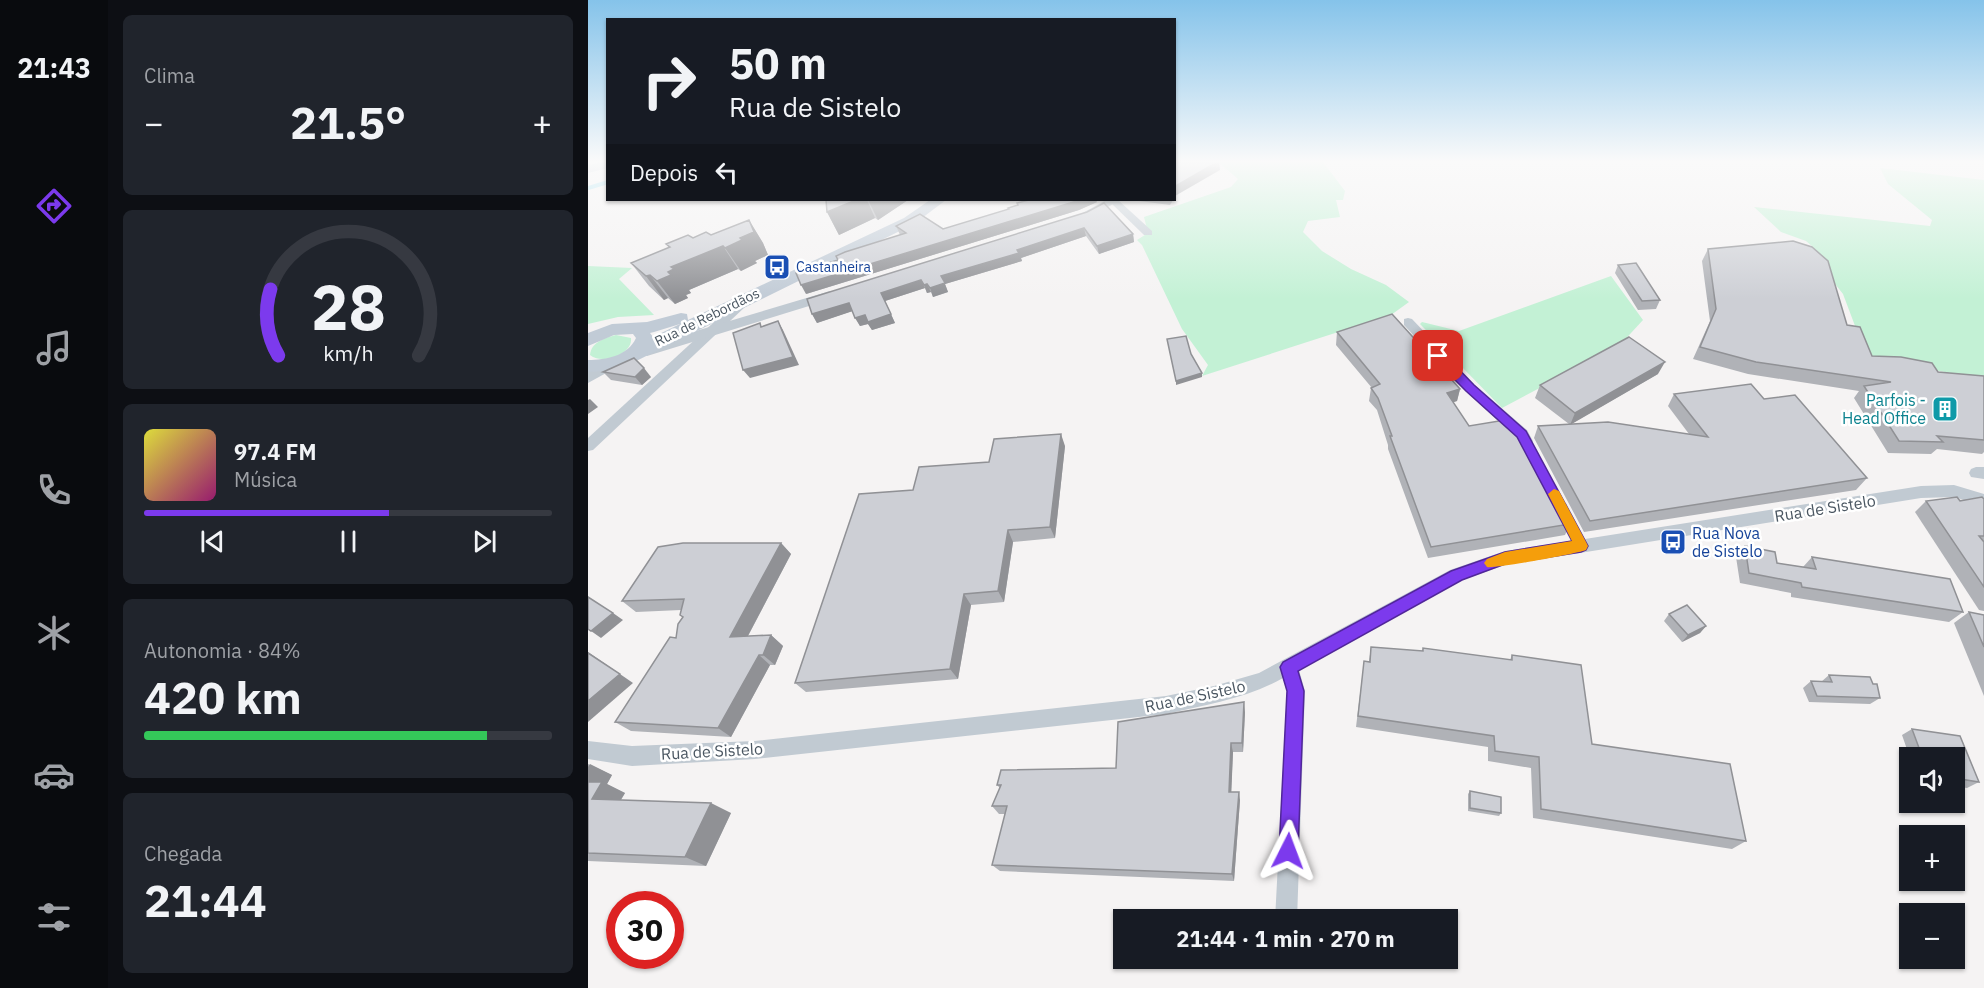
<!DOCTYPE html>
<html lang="pt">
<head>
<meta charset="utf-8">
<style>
	body { margin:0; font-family:"IBM Plex Sans",sans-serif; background:#20242c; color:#f1f3f6; height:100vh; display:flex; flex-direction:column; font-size:22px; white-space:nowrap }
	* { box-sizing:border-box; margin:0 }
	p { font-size:20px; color:#9ea1a6 }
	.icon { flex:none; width:33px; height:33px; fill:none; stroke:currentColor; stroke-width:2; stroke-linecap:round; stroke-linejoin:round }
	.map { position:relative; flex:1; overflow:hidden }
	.drawer { display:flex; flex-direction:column; gap:15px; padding:15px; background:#0d0f14; width:480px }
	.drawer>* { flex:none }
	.banner { position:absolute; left:18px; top:18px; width:570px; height:183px; border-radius:0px; box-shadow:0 2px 4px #0004; background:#171b24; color:#f1f3f6; overflow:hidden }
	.fabs { position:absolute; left:1311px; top:747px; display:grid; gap:12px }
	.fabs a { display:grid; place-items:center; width:66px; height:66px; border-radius:0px; background:#171b24; box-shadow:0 2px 4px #0004; font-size:30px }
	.speed { position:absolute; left:18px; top:891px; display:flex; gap:12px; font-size:30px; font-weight:700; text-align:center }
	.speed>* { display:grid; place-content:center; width:78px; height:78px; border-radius:50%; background:#171b24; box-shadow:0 2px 4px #0004; line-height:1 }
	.speed .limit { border:9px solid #d22; background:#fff; color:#111 }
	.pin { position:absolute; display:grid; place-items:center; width:51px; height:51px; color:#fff; margin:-26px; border-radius:12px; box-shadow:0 3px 9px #0006 }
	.me { position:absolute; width:66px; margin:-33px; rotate:3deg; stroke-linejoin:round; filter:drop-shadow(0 0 4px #0008) }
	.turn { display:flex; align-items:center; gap:21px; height:126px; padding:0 24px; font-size:27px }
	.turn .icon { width:78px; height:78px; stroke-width:2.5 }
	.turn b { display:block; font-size:42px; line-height:51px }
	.then { display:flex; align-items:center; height:57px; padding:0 24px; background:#0003; gap:12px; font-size:22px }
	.big { font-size:45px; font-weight:700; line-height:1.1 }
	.drawer .card { flex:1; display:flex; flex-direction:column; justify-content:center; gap:9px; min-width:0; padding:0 21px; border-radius:9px; background:#20242c }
	.drawer .dial { align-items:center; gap:0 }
	.dial svg { height:156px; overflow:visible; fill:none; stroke:#363941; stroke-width:7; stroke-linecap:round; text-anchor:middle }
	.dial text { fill:#f1f3f6; stroke:none }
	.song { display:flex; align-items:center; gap:18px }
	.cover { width:72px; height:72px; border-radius:9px; background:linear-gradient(135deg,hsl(60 70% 55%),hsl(320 70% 35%)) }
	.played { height:6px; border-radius:3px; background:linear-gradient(90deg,#7c3aed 60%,#363941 60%) }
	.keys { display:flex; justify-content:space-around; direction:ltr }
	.heat { display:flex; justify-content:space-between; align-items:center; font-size:33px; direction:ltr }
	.charge { height:9px; border-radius:4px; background:linear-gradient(90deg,#34c759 84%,#363941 0) }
	.trip { position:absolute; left:525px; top:909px; width:345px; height:60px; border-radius:0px; background:#171b24; box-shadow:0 2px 4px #0004; font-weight:700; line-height:60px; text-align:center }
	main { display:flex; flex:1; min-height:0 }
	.dock { display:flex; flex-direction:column; width:108px; justify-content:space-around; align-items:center; background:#090b0e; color:#9ea1a6 }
	.dock .icon { width:42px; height:42px }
	.dock .selected { color:#7c3aed }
	.dock b { font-size:27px; color:#f1f3f6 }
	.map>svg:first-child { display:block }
</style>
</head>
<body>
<main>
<nav class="dock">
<b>21:43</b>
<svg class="icon selected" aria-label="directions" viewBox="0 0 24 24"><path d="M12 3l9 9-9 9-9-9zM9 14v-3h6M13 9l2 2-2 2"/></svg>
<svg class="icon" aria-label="music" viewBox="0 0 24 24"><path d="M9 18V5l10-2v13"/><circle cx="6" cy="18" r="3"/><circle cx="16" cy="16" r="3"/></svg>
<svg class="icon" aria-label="phone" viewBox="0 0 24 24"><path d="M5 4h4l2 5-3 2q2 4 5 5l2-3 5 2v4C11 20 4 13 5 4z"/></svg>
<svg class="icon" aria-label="climate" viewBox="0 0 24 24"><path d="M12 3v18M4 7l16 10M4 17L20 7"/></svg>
<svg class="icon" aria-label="car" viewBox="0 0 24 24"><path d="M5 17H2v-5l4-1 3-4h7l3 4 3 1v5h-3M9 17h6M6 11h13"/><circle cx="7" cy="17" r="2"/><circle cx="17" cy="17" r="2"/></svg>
<svg class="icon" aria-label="filters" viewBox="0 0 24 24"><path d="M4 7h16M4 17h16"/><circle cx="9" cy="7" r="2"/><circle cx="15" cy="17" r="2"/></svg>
</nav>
<section class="drawer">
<div class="card"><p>Clima</p>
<div class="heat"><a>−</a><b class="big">21.5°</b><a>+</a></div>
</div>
<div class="card dial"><svg viewBox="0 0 100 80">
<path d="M14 69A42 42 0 1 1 86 69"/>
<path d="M14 69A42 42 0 0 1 10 35" stroke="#7c3aed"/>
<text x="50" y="56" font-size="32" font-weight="700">28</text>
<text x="50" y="72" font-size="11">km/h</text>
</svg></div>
<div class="card">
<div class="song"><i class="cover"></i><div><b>97.4 FM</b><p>Música</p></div></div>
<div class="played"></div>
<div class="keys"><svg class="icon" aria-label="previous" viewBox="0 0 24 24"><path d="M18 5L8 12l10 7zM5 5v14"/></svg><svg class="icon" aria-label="pause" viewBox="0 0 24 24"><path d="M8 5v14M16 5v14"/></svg><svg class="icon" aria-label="next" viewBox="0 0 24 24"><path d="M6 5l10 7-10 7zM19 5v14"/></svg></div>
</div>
<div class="card"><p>Autonomia · 84%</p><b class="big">420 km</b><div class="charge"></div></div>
<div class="card"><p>Chegada</p><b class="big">21:44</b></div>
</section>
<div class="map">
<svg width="1396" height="988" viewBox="0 0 1396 988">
	<rect width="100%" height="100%" fill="#f5f3f3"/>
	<g fill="#c3f1d5">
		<polygon points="629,161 740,161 735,162 757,191 755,200 748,200 752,217 720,221 715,232 734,251 763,269 798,285 821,302 803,315 614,376 620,365 594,329 554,245 549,240 560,233 556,217 643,187 650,179"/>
		<polygon points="1292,168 1396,180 1396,379 1296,361 1281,363 1255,294 1237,271 1225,247 1218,241 1193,232 1166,207 1342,226 1344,220 1300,184"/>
		<polygon points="0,266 44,268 31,279 66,315 30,317 0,324"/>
		<polygon points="1023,276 1055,320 1031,346 914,408 832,324 834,322 871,331"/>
		<path d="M 28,335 L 43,338 C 45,355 13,365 2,355 C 3,342 17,338 28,335 Z"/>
	</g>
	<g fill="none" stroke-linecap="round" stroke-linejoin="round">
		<polyline stroke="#90daee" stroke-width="4" points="0,188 20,182"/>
		<g fill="#c1cad2" fill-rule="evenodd">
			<polygon points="520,200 530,200 564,231 564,235 556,235"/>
			<polygon points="154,299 160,303 158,306 5,450 0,451 0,438 150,300"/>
			<polygon points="820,318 824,319 887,385 939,430 945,441 943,445 933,445 929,438 877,391 816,325 816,319"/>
			<polygon points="1388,467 1396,467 1396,479 1383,477 1381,473 1383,469"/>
			<path d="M 1366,485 L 1396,494 L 1396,506 L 1366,497 L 1333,498 L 917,565 L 874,580 L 711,670 L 717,691 L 709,920 L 687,920 L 699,691 L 695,678 C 660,698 618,705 578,714 L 167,759 L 44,766 L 0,759 L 0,741 L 44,746 L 167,741 L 578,696 L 626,686 L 671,673 L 862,570 L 917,551 L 983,541 L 965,507 L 968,503 L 978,503 L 997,539 L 1333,486 Z"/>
		</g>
		<g fill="#c1cad2" fill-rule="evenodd">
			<polygon points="518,200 532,200 501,218 493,218 491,215"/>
			<polygon points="242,291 247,292 249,295 247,298 59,356 51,351 54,347"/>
			<polygon points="24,358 29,359 32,363 29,367 0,383 0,371"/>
		</g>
		<g fill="#c1cbd6" fill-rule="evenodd">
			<polygon points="20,161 20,168 0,173 0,165"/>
			<path d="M 342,200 L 358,200 L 326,224 L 40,365 L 16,371 L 0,372 L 0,360 C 18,360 40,356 48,338 L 45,334 L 26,335 L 0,346 L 0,333 L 24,324 L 59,322 L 93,313 L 99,314 L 100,320 L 316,218 ZM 92,324 L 65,337 L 62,333 L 66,332 Z"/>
		</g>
	</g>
	<g fill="#b0b2b7">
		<polygon points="238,200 320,200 290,220 287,218 251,235 239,212"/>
		<polygon points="551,200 585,200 582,205 551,201"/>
		<polygon points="509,202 491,210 218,294 250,260 312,235 308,226 355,229 421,210 420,208 430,205 429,203"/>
		<polygon points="499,212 545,234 546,242 511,254 498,236 433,258 434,261 357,284 360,292 345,297 343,292 339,293 337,288 297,301 307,323 284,330 280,324 272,326 264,311 229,323 224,314"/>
		<polygon points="161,220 175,243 180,255 167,261 169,263 153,271 150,269 101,290 103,293 98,295 100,298 87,304 80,298 76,300 61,286 43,263 81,248 78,244 123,235"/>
		<polygon points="1120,249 1259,325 1284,356 1350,372 1396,376 1396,452 1394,454 1349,449 1343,454 1300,453 1266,398 1271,391 1160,374 1105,359 1122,321 1114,261"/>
		<polygon points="1030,265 1072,300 1068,309 1050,310 1027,273"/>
		<polygon points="749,332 872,389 869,401 865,402 881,426 982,524 977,535 840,558 800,449 800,445 789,410 781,401 783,388 784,388 748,345"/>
		<polygon points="15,372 63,377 54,385 23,380"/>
		<polygon points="1070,374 983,424 1101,434 1080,406 1086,394 1176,399 1279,478 1268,490 996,532 946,438 950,426 981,424 947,398 952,385"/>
		<polygon points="477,446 467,538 425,542 416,602 383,605 370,679 218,692 207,683 325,490 401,462"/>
		<polygon points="1396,499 1396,611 1391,610 1327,512 1338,501"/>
		<polygon points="193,543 203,554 160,636 183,635 195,646 187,665 182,665 143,737 43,731 27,722 88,638 95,617 93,610 48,612 34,601"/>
		<polygon points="1157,546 1189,563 1215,567 1224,557 1375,612 1361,622 1203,597 1203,593 1152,583 1148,557"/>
		<polygon points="1381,612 1396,615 1396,696 1366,623"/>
		<polygon points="1081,614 1118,626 1112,633 1094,642 1076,621"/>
		<polygon points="783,647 834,651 835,648 922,660 924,655 1004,744 1158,841 1144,849 945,818 943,768 900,761 900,747 768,727 776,661 781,661"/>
		<polygon points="1241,675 1285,684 1292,698 1282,704 1221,702 1215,688 1223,681 1233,682"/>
		<polygon points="657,712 655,752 645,752 643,792 652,800 646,881 412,871 404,865 417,814 411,814 404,806 412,788 409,785 528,768"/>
		<polygon points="1324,729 1372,736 1391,782 1379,788 1366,786 1366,758 1322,758 1314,735"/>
		<polygon points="0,764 24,775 19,784 37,793 33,800 143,813 118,866 0,861"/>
		<polygon points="882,791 913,813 911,816 880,811 880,794"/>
	</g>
	<g fill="#909195">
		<polygon points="631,161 632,170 587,196 586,187"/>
		<polygon points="268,200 279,200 287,218 251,235 239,212"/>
		<polygon points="280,200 320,200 290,220"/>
		<polygon points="492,200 508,200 509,202 491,210 218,294 213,285"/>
		<polygon points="161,220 175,243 180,255 167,261 169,263 153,271 137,248 152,238"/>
		<polygon points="496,228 498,236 433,258 434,261 357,284 360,292 345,297 342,288 353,276 429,250"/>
		<polygon points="545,234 546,242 511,254 509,246"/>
		<polygon points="135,246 150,269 101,290 103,293 98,295 100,298 87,304 69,281 80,272 83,267"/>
		<polygon points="62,275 80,298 76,300 58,276"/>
		<polygon points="333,280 337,288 297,301 307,323 284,330 280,324 272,326 267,318 293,293"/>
		<polygon points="339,284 343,292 339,293 336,285"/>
		<polygon points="261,303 265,311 229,323 224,314"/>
		<polygon points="190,321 195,330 211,365 162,378 155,370"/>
		<polygon points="1077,362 1070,374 982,425 987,413"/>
		<polygon points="56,368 63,377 54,385 47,377"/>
		<polygon points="614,373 614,377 588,385 588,381"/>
		<polygon points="872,389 869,401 857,405 859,393"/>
		<polygon points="2,399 10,407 0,414 0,400"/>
		<polygon points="473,434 477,446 467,538 462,527"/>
		<polygon points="420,530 425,542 416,602 410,591"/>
		<polygon points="193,543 203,554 154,647 142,637"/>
		<polygon points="376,594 383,605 370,679 362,669"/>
		<polygon points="25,613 35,620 13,638 3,631"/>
		<polygon points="1118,626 1112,633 1094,642 1100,635"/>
		<polygon points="183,635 195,646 187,665 175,655"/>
		<polygon points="0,652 45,683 0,722"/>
		<polygon points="171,655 182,665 143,737 130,728"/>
		<polygon points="656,702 657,712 655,752 654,743"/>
		<polygon points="643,743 645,752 643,800 641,792"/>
		<polygon points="2,764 24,775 19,784 37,793 27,809 4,799 0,786 0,767"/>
		<polygon points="651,792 652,800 646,881 644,874"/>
		<polygon points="123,803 143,813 118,866 97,857"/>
	</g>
	<g fill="#cdcfd5" stroke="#909195" stroke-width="1.5">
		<polygon points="592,161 631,161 586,187 586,163 588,163"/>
		<polygon points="238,200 268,200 239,212"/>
		<polygon points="441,200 492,200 213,285 208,273 250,260 248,256 257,252 318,233 308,226 332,214 355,229 421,209 420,208 430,205 429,203"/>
		<polygon points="516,203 545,234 509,246 496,228 429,250 431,253 353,276 357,283 342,288 339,284 336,285 333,280 293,293 303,314 280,322 277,315 267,318 261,303 224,314 219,299 499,212"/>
		<polygon points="161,220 166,232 152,238 154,240 137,248 135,246 83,267 86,269 80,272 83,275 69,281 62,275 58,276 43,263 82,247 78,244 100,235 105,238 118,232 123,235"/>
		<polygon points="1205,241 1224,247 1240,261 1259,325 1272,327 1284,356 1313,357 1344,363 1350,372 1396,376 1396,440 1349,436 1355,442 1311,441 1276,386 1303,382 1168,362 1112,347 1128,309 1120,249"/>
		<polygon points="1048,263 1072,300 1054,301 1030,265"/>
		<polygon points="804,314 872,389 859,393 881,426 917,420 925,427 932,427 982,524 843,547 802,436 804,436 790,398 783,388 792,384 749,332"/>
		<polygon points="190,321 205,357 155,370 145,333 172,323 173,327"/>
		<polygon points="598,336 603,354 614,373 588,381 579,339"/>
		<polygon points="1041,337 1077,362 987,413 952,385"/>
		<polygon points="46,358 56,368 47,377 15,372"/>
		<polygon points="1163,384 1176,399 1207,395 1279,478 1002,521 950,426 1020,422 1120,437 1086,394"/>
		<polygon points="473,434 462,527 420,530 410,591 376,594 362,669 207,683 271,494 325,490 331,467 401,462 406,439"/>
		<polygon points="1369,497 1372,501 1394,497 1396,499 1396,536 1391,536 1396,542 1396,587 1338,501"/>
		<polygon points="95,543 193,543 142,637 183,635 175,655 171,655 130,728 27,722 82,637 88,638 90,624 95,617 92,615 96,599 34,601 70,547"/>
		<polygon points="1157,546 1187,552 1189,563 1228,569 1224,557 1362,579 1375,612 1214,587 1213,583 1161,573"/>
		<polygon points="0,597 25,613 3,631 0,629"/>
		<polygon points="1099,605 1118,626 1100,635 1081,614"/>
		<polygon points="1381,612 1396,615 1396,647"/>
		<polygon points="783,647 835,651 835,648 924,660 924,655 993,665 1004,744 1142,764 1158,841 953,809 951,757 907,751 906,736 770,716 776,661 782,662"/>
		<polygon points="0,653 32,674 0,701"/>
		<polygon points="1241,675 1282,677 1285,684 1289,684 1292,698 1229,696 1223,681 1244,682"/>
		<polygon points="656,702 654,743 643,743 641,792 651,792 644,874 404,865 419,806 404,806 413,785 409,785 413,770 528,768 530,722"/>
		<polygon points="1324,729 1372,736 1391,782 1366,778 1366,758 1345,758 1334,756"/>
		<polygon points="0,782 14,782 4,799 123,803 97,857 0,853"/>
		<polygon points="882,791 913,797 913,813 882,808"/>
	</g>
	<linearGradient id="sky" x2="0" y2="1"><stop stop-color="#85c3ea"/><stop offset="0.54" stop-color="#fafafa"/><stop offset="1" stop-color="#fafafa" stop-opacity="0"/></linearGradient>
	<rect width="1396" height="299" fill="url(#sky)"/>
	<polygon fill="#7c3aed" stroke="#51269a" stroke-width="1.5" points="850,352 855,353 886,385 938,431 1000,546 998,550 993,552 917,564 874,580 710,671 716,691 710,851 707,858 700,860 694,858 691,851 699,691 692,667 695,662 863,571 917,552 984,541 929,437 878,391 846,359 846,353"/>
	<path fill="#f59e0b" d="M 966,489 L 971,491 L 998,542 L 1000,546 L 998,550 C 988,554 905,569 899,567 L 896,563 L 899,559 L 917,552 L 984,541 L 960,494 Z"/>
	<defs>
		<g id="bus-square" transform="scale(1.35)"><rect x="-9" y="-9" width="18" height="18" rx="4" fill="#1a4fb4" stroke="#fff"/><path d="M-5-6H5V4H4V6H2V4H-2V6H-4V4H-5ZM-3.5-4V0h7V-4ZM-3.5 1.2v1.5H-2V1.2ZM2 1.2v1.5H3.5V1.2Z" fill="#fff"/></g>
		<g id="building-square" transform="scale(1.35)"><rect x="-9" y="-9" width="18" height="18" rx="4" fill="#0f9aa8" stroke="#fff"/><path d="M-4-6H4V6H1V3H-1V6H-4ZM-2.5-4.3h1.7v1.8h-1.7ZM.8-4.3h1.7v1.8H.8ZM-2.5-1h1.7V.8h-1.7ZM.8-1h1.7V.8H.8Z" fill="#fff"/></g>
	</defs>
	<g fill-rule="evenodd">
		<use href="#bus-square" x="189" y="267"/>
		<use href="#building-square" x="1357" y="409"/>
		<use href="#bus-square" x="1085" y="542"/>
	</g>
	<g text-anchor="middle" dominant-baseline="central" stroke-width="5" stroke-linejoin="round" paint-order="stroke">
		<g font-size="14" fill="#164399" stroke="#fff" text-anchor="start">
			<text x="208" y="267">Castanheira</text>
		</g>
		<g font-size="14" fill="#4a5661" stroke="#fff">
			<text transform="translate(119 317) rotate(-26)">Rua de Rebordãos</text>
		</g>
		<g font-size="16" fill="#0d838f" stroke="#fff" text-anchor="end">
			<text x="1338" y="400">Parfois -<tspan x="1338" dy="18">Head Office</tspan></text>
		</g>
		<g font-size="16" fill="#4a5661" stroke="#fff">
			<text transform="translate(1237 508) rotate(-9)">Rua de Sistelo</text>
			<text transform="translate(607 696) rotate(-12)">Rua de Sistelo</text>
			<text transform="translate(124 751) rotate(-3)">Rua de Sistelo</text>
		</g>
		<g font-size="16" fill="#164399" stroke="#fff" text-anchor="start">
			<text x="1104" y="533">Rua Nova<tspan x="1104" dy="18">de Sistelo</tspan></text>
		</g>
	</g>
</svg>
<div class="fabs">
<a><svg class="icon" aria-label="sound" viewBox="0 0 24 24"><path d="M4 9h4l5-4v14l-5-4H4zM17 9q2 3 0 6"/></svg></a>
<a>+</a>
<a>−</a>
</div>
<div class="speed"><div class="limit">30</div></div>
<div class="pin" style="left:850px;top:356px;background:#d93025"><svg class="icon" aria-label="arrive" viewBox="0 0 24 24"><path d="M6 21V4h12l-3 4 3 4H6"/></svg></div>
<svg class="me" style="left:700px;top:851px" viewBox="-20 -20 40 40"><path d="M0-17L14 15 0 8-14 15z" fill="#7c3aed" stroke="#fff" stroke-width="4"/></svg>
<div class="trip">21:44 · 1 min · 270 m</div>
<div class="banner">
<div class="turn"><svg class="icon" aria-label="right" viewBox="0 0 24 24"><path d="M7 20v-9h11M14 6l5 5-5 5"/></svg><div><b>50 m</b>Rua de Sistelo</div></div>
<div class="then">Depois<svg class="icon" aria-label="left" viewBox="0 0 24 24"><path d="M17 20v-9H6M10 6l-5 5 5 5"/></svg></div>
</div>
</div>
</main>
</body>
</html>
